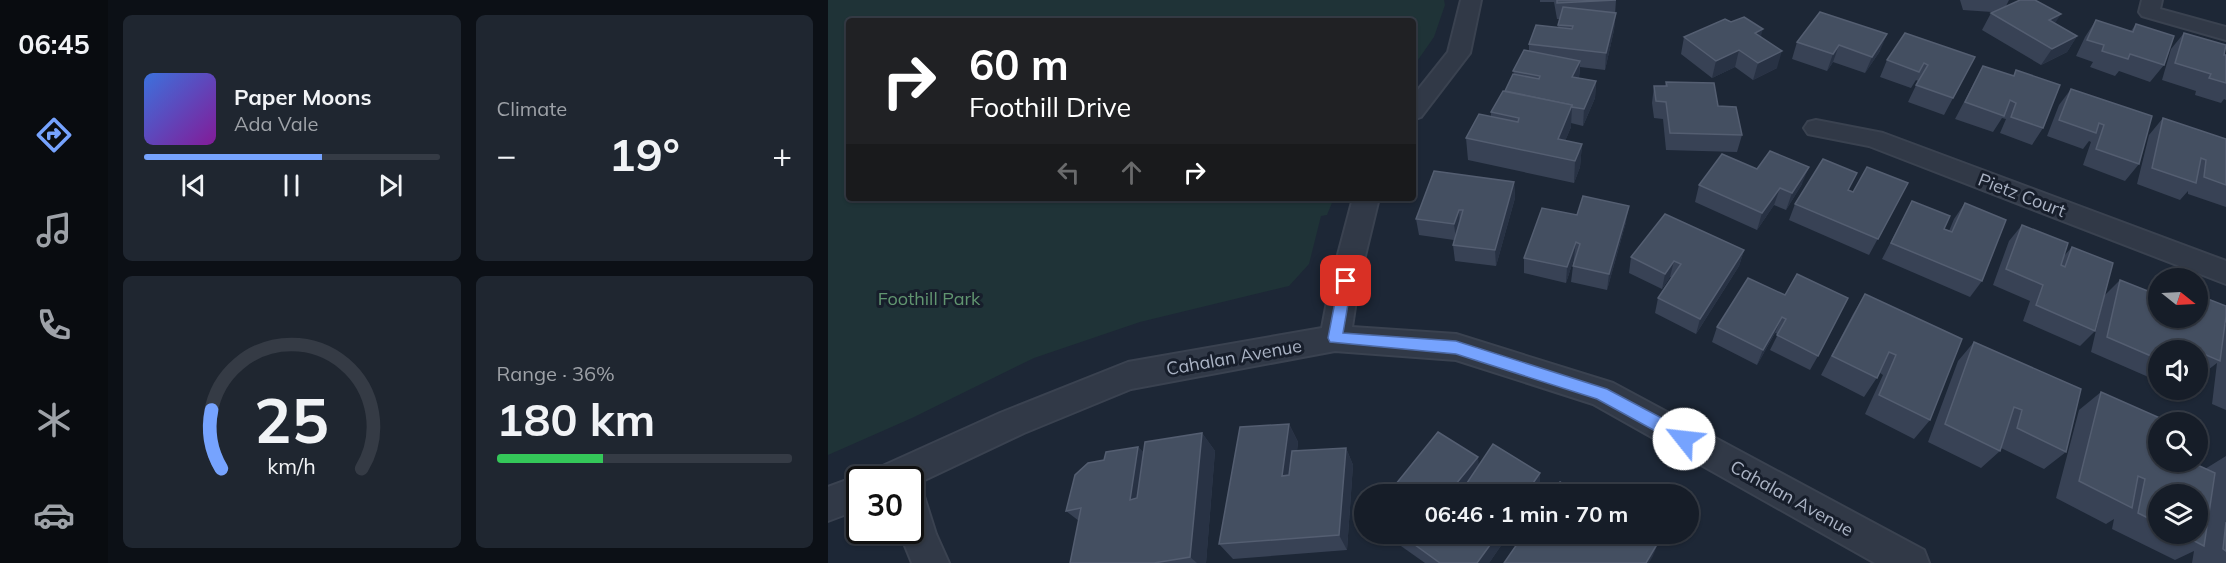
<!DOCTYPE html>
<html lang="en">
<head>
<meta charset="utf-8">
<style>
	body { margin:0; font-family:Mulish,sans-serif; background:#1f2630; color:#f1f3f6; height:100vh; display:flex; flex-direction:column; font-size:22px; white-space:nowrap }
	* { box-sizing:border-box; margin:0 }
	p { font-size:20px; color:#9ea2a8 }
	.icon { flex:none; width:33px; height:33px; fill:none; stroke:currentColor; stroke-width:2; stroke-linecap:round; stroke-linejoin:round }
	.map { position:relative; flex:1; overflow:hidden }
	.drawer { display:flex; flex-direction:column; gap:15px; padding:15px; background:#0c1016; width:720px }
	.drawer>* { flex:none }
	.top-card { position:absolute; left:18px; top:18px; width:570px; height:183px; border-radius:6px; box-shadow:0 2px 4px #0004,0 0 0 2px #353b45; background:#202124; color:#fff; overflow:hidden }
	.needle { width:39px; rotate:108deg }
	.controls { position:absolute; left:1320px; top:268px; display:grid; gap:12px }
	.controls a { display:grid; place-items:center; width:60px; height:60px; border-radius:50%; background:#161d28; box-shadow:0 2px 4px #0004,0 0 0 2px #353b45; font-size:30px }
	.speed { position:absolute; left:18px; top:466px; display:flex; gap:12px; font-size:30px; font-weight:700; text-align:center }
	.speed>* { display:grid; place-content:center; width:78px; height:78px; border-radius:50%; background:#161d28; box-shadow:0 2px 4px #0004,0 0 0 2px #353b45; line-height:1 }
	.speed .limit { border:3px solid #111; border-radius:9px; background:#fff; color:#111 }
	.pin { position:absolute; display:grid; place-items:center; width:51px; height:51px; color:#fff; margin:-26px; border-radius:12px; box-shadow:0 3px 9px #0006 }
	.me { position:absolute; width:66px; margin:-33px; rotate:299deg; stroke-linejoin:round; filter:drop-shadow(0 0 4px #0008) }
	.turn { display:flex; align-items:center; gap:21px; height:126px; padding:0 24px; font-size:27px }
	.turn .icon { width:78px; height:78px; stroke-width:2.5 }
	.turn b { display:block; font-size:42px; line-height:51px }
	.lanes { display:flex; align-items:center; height:57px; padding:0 24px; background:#0003; justify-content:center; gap:30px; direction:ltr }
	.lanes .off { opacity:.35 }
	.big { font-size:45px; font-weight:700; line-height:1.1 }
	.drawer .card { flex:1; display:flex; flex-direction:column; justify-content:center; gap:9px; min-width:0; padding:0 21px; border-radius:9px; background:#1f2630 }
	.drawer .dial { align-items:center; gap:0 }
	.dial svg { height:156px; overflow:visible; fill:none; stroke:#353b45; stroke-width:7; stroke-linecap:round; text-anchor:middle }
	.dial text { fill:#f1f3f6; stroke:none }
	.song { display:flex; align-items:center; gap:18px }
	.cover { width:72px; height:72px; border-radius:9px; background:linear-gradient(135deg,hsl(220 70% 55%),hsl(290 70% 35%)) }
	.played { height:6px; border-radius:3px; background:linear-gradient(90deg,#76a3fe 60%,#353b45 60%) }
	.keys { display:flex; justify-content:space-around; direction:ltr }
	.heat { display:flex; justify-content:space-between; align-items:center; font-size:33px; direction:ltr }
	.charge { height:9px; border-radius:4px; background:linear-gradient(90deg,#34c759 36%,#353b45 0) }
	.drawer .tiles { flex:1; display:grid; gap:15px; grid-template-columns:repeat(2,1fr) }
	.trip { position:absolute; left:526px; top:484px; width:345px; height:60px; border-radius:30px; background:#161d28; box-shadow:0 2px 4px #0004,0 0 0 2px #353b45; font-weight:700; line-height:60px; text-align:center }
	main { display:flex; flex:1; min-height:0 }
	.tabs { display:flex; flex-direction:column; width:108px; justify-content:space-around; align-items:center; background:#090c10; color:#9ea2a8 }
	.tabs .icon { width:42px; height:42px }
	.tabs .active { color:#76a3fe }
	.tabs b { font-size:27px; color:#f1f3f6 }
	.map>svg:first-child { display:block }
</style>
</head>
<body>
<main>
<nav class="tabs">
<b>06:45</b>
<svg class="icon active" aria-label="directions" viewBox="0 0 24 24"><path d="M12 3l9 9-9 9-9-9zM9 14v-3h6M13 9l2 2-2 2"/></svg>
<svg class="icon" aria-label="music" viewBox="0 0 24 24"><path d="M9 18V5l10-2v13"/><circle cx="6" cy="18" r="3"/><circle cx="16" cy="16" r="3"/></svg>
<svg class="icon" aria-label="phone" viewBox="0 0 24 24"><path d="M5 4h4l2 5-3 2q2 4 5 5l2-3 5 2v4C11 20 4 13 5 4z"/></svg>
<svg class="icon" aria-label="climate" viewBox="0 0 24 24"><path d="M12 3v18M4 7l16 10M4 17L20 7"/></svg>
<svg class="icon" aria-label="car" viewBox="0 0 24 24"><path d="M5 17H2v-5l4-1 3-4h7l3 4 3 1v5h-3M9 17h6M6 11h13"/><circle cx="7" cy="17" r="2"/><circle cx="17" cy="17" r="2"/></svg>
</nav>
<section class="drawer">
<div class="tiles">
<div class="card">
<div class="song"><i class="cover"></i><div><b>Paper Moons</b><p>Ada Vale</p></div></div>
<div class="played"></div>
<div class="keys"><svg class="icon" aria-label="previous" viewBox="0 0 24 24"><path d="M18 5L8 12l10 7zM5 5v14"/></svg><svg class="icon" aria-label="pause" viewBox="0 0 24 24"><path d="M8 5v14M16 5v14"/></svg><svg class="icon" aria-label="next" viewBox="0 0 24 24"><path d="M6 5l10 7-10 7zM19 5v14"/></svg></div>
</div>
<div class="card"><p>Climate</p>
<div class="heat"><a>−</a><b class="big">19°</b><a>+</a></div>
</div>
<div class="card dial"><svg viewBox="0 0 100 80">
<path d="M14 69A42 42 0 1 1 86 69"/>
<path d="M14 69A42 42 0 0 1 9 39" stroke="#76a3fe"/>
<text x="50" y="56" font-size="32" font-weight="700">25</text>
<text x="50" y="72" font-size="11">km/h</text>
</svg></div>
<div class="card"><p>Range · 36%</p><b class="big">180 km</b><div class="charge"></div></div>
</div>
</section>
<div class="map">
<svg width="1398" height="563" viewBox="0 0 1398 563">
	<rect width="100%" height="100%" fill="#1d2736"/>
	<polygon fill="#1f3337" points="0,0 616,0 617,5 606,37 585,67 585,21 21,21 21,198 506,198 499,215 493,216 481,264 461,286 312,322 206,358 84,418 0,455"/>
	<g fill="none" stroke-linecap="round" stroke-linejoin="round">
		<g stroke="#3a4250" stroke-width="4">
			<g id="minor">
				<polygon points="633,0 653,0 642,53 593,117 585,120 585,96 620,52"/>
				<polygon points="1314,0 1334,0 1332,9 1398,27 1398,40 1314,16 1311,12"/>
				<polygon points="988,120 1055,133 1398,261 1398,284 1041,146 980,134 976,128 980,122"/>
				<polygon points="525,198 551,198 531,281 524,327 628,334 785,383 1096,550 1101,563 1047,563 765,404 628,360 507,351 303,389 196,433 84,486 94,490 108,534 121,563 84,563 71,531 82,531 82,480 32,480 32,509 0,521 0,487 32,475 43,480 48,469 172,413 300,362 494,328 503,281"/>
			</g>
		</g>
		<use href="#minor" fill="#313947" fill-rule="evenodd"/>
	</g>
	<g fill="#384255" fill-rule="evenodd">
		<polygon points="712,0 788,0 786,30 777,70 752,67 751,78 768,81 767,98 755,126 743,123 743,127 737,141 754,144 752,167 746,183 640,160 638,138 663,117 663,112 677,91 686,74 685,71 701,51 701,44 730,27 732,19 729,19 726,2 712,2"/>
		<polygon points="1132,0 1181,0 1178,6 1227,23 1249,36 1239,52 1213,65 1154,30 1163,13 1164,12 1135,10"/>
		<polygon points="992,12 1052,51 1037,73 1005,62 999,71 964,59 969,42"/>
		<polygon points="1268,20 1303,31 1308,24 1336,65 1322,82 1291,71 1287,76 1262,67 1265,62 1248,56 1257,37"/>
		<polygon points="1356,33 1398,55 1398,100 1396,99 1393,103 1367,95 1368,91 1334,80 1343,49"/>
		<polygon points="933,36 949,68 925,80 907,67 884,78 853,54 856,37"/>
		<polygon points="1147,57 1116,115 1080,102 1090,81 1088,80 1083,88 1052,77 1059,60"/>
		<polygon points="1155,66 1185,76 1188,70 1215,128 1204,145 1172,133 1178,119 1174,118 1165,132 1127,119"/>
		<polygon points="838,82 890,106 914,135 909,152 838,150 835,119 826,118 824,103 826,86 837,86"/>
		<polygon points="1243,89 1311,164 1297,181 1255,165 1263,142 1261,141 1255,149 1219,136 1231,105"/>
		<polygon points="1335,118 1398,139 1398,207 1360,194 1360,191 1352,200 1309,184 1321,135"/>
		<polygon points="929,169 974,184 958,210 946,205 929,230 867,202 871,185"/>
		<polygon points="686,182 687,198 668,266 627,261 625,245 626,240 591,235 588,219"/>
		<polygon points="1080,183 1041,255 961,220 967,204 1025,192"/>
		<polygon points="1084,201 1116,229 1121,231 1126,219 1137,203 1154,281 1142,297 1054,259"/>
		<polygon points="749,215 798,222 779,290 743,282 746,258 738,283 696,273 696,258"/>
		<polygon points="1194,225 1235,257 1244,247 1267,331 1252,346 1195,321 1202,301 1165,285 1181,241"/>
		<polygon points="916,250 911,266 868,334 827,313 830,298 844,278 842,277 834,289 801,273 803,257"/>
		<polygon points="1292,280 1330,318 1397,325 1398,324 1398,410 1384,404 1389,363 1372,376 1370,374 1370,351 1330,351 1330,375 1325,379 1263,352 1276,296"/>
		<polygon points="1037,294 1102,420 1086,439 1037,414 1055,375 1052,373 1036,397 993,375 1025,314"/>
		<polygon points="957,295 990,356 982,370 942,350 950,334 947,333 929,365 884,342 889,327"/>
		<polygon points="1146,342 1238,452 1216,469 1173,448 1172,451 1153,468 1100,442 1130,361"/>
		<path d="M 1273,392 L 1330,462 L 1377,469 L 1398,456 L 1398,563 L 1364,563 L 1366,551 L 1347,560 L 1284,529 L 1286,519 L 1278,524 L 1228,498 L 1251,410 ZM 1330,495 L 1370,534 L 1330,534 Z"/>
		<polygon points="461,424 470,442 469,451 518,448 525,465 519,550 405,559 391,544"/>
		<polygon points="374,433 387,451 378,563 242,563 251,521 238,511 310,447 316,453"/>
		<polygon points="556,534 681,534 661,563 597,563"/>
	</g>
	<g fill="#283244">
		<polygon points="788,13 786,30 777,70 778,53"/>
		<polygon points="1233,14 1222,31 1221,20"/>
		<polygon points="935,29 930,46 927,33"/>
		<polygon points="1059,34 1052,51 1037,73 1044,57"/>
		<polygon points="1249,36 1239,52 1213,65 1224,49"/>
		<polygon points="1011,45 1005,62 999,71 1005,54"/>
		<polygon points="911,50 907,67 884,78 888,61"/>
		<polygon points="954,51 949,68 925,80 930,63"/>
		<polygon points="752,61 751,77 743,94 744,77"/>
		<polygon points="768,81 767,98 755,126 756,109"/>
		<polygon points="744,105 743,127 730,158 730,139"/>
		<polygon points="754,144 752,167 746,183 747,161"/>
		<polygon points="981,167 974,184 958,210 964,193"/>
		<polygon points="686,182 687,198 668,266 667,250"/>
		<polygon points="952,188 946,205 929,230 934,213"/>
		<polygon points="801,206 798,222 779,290 781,274"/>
		<polygon points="631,210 632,226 628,240 626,224"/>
		<polygon points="748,242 746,258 738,283 739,267"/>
		<polygon points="916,250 911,266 868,334 872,319"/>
		<polygon points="846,261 842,277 834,289 837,274"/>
		<polygon points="954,317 947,333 929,365 935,350"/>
		<polygon points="461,424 470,442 464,493 454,476"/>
		<polygon points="374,433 387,451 378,563 369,563 362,557"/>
		<polygon points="310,447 326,465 319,516 302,500"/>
		<polygon points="518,448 525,465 519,550 511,535"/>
		<polygon points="650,457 652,475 635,495 624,495 623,490"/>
		<polygon points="712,473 712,490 708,495 697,495"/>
		<polygon points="670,534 681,534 661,563 649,563"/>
		<polygon points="756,534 763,534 749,556 751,541"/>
		<polygon points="831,541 825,556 821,563 818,563"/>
	</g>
	<g fill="#444f61" stroke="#545e71" stroke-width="1.5">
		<polygon points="729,0 788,0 729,3"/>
		<polygon points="1192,0 1207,0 1233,14 1221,20 1249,36 1224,49 1163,13"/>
		<polygon points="735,7 788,13 778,53 701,44 708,25 744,29 745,26 730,25"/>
		<polygon points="992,12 1059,34 1044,57 1011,45 1005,54 969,42"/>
		<polygon points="916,17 935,29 927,33 954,51 930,63 911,50 888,61 856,37 897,19 903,22"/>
		<polygon points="1268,20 1305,32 1308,24 1346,36 1336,65 1302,54 1300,59 1274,51 1276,45 1259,40"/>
		<polygon points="1077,33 1147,57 1125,98 1088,85 1100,65 1096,63 1091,72 1059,60"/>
		<polygon points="1356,33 1398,45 1396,55 1398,55 1398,83 1381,78 1383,74 1347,63"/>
		<polygon points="696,50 752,61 744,77 768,81 756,109 744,107 744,105 677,91 685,74 711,79 712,76 685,71"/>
		<polygon points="1155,66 1186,76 1188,70 1232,85 1215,128 1183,117 1188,103 1182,100 1176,116 1137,102"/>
		<polygon points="838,82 886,83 890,106 908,107 914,135 842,133 838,102 828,101 826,86 839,86"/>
		<polygon points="1243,89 1324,116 1311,164 1268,149 1276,125 1271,123 1268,133 1231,120"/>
		<polygon points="675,91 744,105 730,139 754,144 747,161 638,138 651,114 690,122 691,118 663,112"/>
		<polygon points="1335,118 1398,139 1398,185 1376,177 1378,160 1373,158 1368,183 1324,168"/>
		<polygon points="942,151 981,167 964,193 952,188 934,213 871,185 894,154 929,169"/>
		<polygon points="995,159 1029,173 1020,190 1025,192 1039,167 1080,183 1050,239 967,204"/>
		<polygon points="606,171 686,182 667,250 625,245 635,210 631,210 626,224 588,219"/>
		<polygon points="755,196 801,206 781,274 745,266 752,244 748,242 739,267 696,258 714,208 749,215"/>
		<polygon points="1084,201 1122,216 1116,229 1124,232 1137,203 1178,220 1154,281 1063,243"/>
		<polygon points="837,214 916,250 872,319 830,298 853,264 846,261 837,274 803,257"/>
		<polygon points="1194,225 1240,243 1233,265 1237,267 1244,247 1285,263 1267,331 1208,305 1215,285 1178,269"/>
		<polygon points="969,274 1020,298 990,356 949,335 958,319 954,317 935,350 889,327 920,278 957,295"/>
		<polygon points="1292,280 1330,295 1330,318 1370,318 1370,295 1398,306 1398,316 1392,361 1348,342 1346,351 1330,351 1330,359 1279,337"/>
		<polygon points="1037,294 1134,339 1102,420 1051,395 1068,355 1061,352 1049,378 1004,356"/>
		<polygon points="1146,342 1253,389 1238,452 1189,428 1194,410 1186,407 1172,451 1117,424"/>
		<polygon points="1273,392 1341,422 1330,423 1330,462 1363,462 1387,473 1376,546 1353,534 1370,534 1370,495 1330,495 1330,523 1310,513 1317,479 1310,476 1304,508 1251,481"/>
		<polygon points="461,424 454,476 461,475 464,451 518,448 511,535 391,544 412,427"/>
		<polygon points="610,432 650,457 623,490 631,495 665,444 712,473 697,495 559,495"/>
		<polygon points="374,433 362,557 326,563 242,563 253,508 238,511 247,475 260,463 276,460 278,452 310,447 302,500 309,498 317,442"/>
		<polygon points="732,482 752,495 723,495"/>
		<polygon points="1398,522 1398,551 1395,549"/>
		<polygon points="572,534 670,534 649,563 612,563"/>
		<polygon points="696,534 756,534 751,541 756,544 762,534 820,534 831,541 818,563 676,563"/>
	</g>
	<polygon fill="#76a3fe" stroke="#4d6aa5" stroke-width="1.5" points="518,275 524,281 515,333 628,341 779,389 862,433 864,439 862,444 856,446 851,444 769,399 628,354 502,342 500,338 511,281"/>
	<g text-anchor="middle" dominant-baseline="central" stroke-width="6" stroke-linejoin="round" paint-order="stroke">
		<g font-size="18" fill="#aab3c4" stroke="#171e2b">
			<text transform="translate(1194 195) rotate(21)">Pietz Court</text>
			<text transform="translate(406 357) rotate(-10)">Cahalan Avenue</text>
			<text transform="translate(964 498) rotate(29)">Cahalan Avenue</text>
		</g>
		<g font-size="18" fill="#619570" stroke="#171e2b">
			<text x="101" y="298">Foothill Park</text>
		</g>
	</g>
</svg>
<div class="controls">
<a><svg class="needle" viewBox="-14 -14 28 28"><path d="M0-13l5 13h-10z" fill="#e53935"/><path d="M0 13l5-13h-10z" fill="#9ea2a8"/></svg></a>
<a><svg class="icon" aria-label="sound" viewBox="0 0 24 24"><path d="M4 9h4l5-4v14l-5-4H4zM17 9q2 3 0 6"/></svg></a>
<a><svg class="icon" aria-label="search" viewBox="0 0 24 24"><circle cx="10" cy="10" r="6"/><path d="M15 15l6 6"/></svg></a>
<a><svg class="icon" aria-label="layers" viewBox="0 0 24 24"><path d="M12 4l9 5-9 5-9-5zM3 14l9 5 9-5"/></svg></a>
</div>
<div class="speed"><div class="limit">30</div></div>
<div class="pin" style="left:518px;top:281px;background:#d93025"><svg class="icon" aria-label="arrive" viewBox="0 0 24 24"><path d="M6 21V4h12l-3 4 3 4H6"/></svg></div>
<svg class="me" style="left:856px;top:439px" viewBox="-20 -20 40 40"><circle r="19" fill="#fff"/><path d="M0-13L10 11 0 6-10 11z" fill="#76a3fe"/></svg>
<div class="trip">06:46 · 1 min · 70 m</div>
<div class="top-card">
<div class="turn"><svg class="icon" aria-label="right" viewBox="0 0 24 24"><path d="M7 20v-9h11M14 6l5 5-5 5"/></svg><div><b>60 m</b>Foothill Drive</div></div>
<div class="lanes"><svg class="icon off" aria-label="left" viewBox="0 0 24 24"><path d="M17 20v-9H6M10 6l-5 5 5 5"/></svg><svg class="icon off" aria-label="ahead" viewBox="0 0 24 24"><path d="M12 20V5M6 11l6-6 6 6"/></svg><svg class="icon" aria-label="right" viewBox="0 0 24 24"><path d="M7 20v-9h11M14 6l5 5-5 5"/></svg></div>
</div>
</div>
</main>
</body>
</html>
